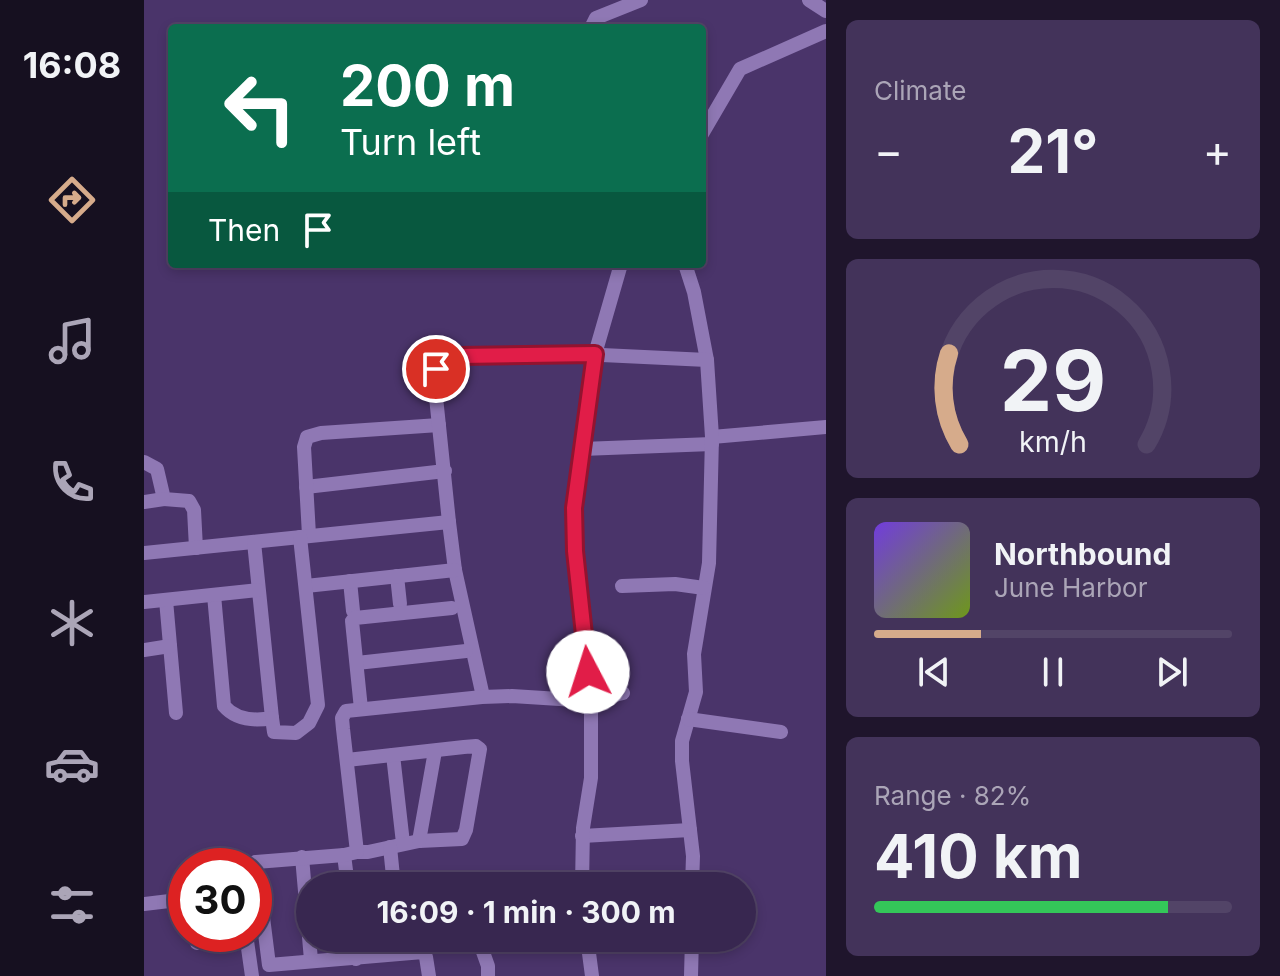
<!DOCTYPE html>
<html lang="en">
<head>
<meta charset="utf-8">
<style>
	body { margin:0; font-family:Inter,sans-serif; background:#43335a; color:#f1f3f6; height:100vh; display:flex; flex-direction:column; font-size:30px; white-space:nowrap }
	* { box-sizing:border-box; margin:0 }
	p { font-size:26px; color:#aba5b7 }
	.icon { flex:none; width:44px; height:44px; fill:none; stroke:currentColor; stroke-width:2; stroke-linecap:round; stroke-linejoin:round }
	.map { position:relative; flex:1; overflow:hidden }
	.panel { display:flex; flex-direction:column; gap:20px; padding:20px; background:#1f152c; width:454px }
	.panel>* { flex:none }
	.hud { position:absolute; left:24px; top:24px; width:538px; height:244px; border-radius:8px; box-shadow:0 4px 12px #0003,0 0 0 2px #524467; background:#0b6e4f; color:#fff; overflow:hidden }
	.speed { position:absolute; left:24px; top:848px; display:flex; gap:16px; font-size:40px; font-weight:700; text-align:center }
	.speed>* { display:grid; place-content:center; width:104px; height:104px; border-radius:50%; background:#382750; box-shadow:0 4px 12px #0003,0 0 0 2px #524467; line-height:1 }
	.speed .limit { border:12px solid #d22; background:#fff; color:#111 }
	.pin { position:absolute; display:grid; place-items:center; width:68px; height:68px; color:#fff; margin:-34px; border:4px solid #fff; border-radius:50%; box-shadow:0 2px 8px #0007 }
	.me { position:absolute; width:88px; margin:-44px; rotate:355deg; stroke-linejoin:round; filter:drop-shadow(0 0 6px #0008) }
	.turn { display:flex; align-items:center; gap:28px; height:168px; padding:0 40px; font-size:36px }
	.turn .icon { width:104px; height:104px; stroke-width:2.5 }
	.turn b { display:block; font-size:56px; line-height:68px }
	.then { display:flex; align-items:center; height:76px; padding:0 40px; background:#0003; gap:16px; font-size:30px }
	.big { font-size:60px; font-weight:700; line-height:1.1 }
	.panel .widget { flex:1; display:flex; flex-direction:column; justify-content:center; gap:12px; min-width:0; padding:0 28px; border-radius:12px; background:#43335a }
	.panel .dial { align-items:center; gap:0 }
	.dial svg { height:208px; overflow:visible; fill:none; stroke:#524467; stroke-width:7; stroke-linecap:round; text-anchor:middle }
	.dial text { fill:#f1f3f6; stroke:none }
	.song { display:flex; align-items:center; gap:24px }
	.cover { width:96px; height:96px; border-radius:12px; background:linear-gradient(135deg,hsl(260 70% 55%),hsl(80 70% 35%)) }
	.played { height:8px; border-radius:4px; background:linear-gradient(90deg,#d6ab8b 30%,#524467 30%) }
	.keys { display:flex; justify-content:space-around; direction:ltr }
	.heat { display:flex; justify-content:space-between; align-items:center; font-size:44px; direction:ltr }
	.charge { height:12px; border-radius:6px; background:linear-gradient(90deg,#34c759 82%,#524467 0) }
	.trip { position:absolute; left:152px; top:872px; width:460px; height:80px; border-radius:40px; background:#382750; box-shadow:0 4px 12px #0003,0 0 0 2px #524467; font-weight:700; line-height:80px; text-align:center }
	main { display:flex; flex:1; min-height:0 }
	.tabs { display:flex; flex-direction:column; width:144px; justify-content:space-around; align-items:center; background:#161020; color:#aba5b7 }
	.tabs .icon { width:56px; height:56px }
	.tabs .current { color:#d6ab8b }
	.tabs b { font-size:36px; color:#f1f3f6 }
	.map>svg:first-child { display:block }
</style>
</head>
<body>
<main>
<nav class="tabs">
<b>16:08</b>
<svg class="icon current" aria-label="directions" viewBox="0 0 24 24"><path d="M12 3l9 9-9 9-9-9zM9 14v-3h6M13 9l2 2-2 2"/></svg>
<svg class="icon" aria-label="music" viewBox="0 0 24 24"><path d="M9 18V5l10-2v13"/><circle cx="6" cy="18" r="3"/><circle cx="16" cy="16" r="3"/></svg>
<svg class="icon" aria-label="phone" viewBox="0 0 24 24"><path d="M5 4h4l2 5-3 2q2 4 5 5l2-3 5 2v4C11 20 4 13 5 4z"/></svg>
<svg class="icon" aria-label="climate" viewBox="0 0 24 24"><path d="M12 3v18M4 7l16 10M4 17L20 7"/></svg>
<svg class="icon" aria-label="car" viewBox="0 0 24 24"><path d="M5 17H2v-5l4-1 3-4h7l3 4 3 1v5h-3M9 17h6M6 11h13"/><circle cx="7" cy="17" r="2"/><circle cx="17" cy="17" r="2"/></svg>
<svg class="icon" aria-label="filters" viewBox="0 0 24 24"><path d="M4 7h16M4 17h16"/><circle cx="9" cy="7" r="2"/><circle cx="15" cy="17" r="2"/></svg>
</nav>
<div class="map">
<svg width="682" height="976" viewBox="0 0 682 976">
	<rect width="100%" height="100%" fill="#4a346a"/>
	<g fill="none" stroke-linecap="round" stroke-linejoin="round">
		<g stroke="#8f78b4" stroke-width="14">
			<polyline points="665,0 682,11"/>
			<polyline points="447,28 452,18 497,0"/>
			<polyline points="558,134 596,69 682,31"/>
			<polyline points="541,264 550,292 563,360"/>
			<polyline points="568,437 682,427"/>
			<polyline points="438,449 568,444"/>
			<polyline points="0,462 13,469 20,499 45,501 50,510 52,548"/>
			<polyline points="162,487 301,471"/>
			<polyline points="0,502 20,499"/>
			<polyline points="305,522 311,570 338,692"/>
			<polyline points="165,535 160,447 163,437 177,433 295,425"/>
			<path d="M 0,553 L 305,522 L 290,378 C 293,362 299,359 315,356 L 416,353 L 563,360 L 568,437 L 565,563 L 550,654 L 552,692 L 538,741 L 538,761 L 549,856 L 548,886"/>
			<polyline points="253,576 256,604"/>
			<polyline points="206,581 209,611"/>
			<polyline points="162,586 311,570"/>
			<polyline points="478,586 531,584 560,588"/>
			<path d="M 70,595 L 80,706 C 92,720 111,721 128,718 L 110,542"/>
			<polyline points="22,600 32,713"/>
			<polyline points="0,602 114,590"/>
			<polyline points="0,650 26,646"/>
			<polyline points="213,663 322,651"/>
			<polyline points="217,709 208,621 211,618 308,608"/>
			<polyline points="128,718 130,732 152,733 165,723 174,705 156,537"/>
			<polyline points="544,719 637,732"/>
			<polyline points="249,755 259,843"/>
			<polyline points="203,760 320,747 332,746 336,749 322,830 318,839 275,841 224,852 213,852"/>
			<polyline points="438,836 546,830"/>
			<polyline points="275,841 291,751"/>
			<polyline points="246,847 250,886"/>
			<polyline points="200,855 204,886"/>
			<polyline points="158,857 167,960"/>
			<polyline points="112,862 125,965 279,952 282,957 285,976"/>
			<polyline points="103,866 112,862 200,855 213,852 199,729 198,718 202,711 338,697 368,696 447,701 479,693"/>
			<polyline points="438,886 439,828 447,778 447,701 431,551 431,494 451,354 477,264"/>
			<polyline points="0,904 42,899"/>
			<polyline points="102,934 108,976"/>
			<polyline points="210,938 212,959"/>
			<polyline points="334,938 344,966 344,976"/>
			<polyline points="443,938 448,976"/>
			<polyline points="53,943 102,936"/>
			<polyline points="547,976 548,938"/>
		</g>
	</g>
	<g fill="none" stroke-linecap="round" stroke-linejoin="round">
		<g stroke="#92132f" stroke-width="20">
			<polyline id="route" points="292,369 299,360 315,356 451,354 430,508 431,551 444,672"/>
		</g>
		<use href="#route" stroke="#e11d48" stroke-width="14"/>
	</g>
</svg>
<div class="speed"><div class="limit">30</div></div>
<div class="pin" style="left:292px;top:369px;background:#d93025"><svg class="icon" aria-label="arrive" viewBox="0 0 24 24"><path d="M6 21V4h12l-3 4 3 4H6"/></svg></div>
<svg class="me" style="left:444px;top:672px" viewBox="-20 -20 40 40"><circle r="19" fill="#fff"/><path d="M0-13L10 11 0 6-10 11z" fill="#e11d48"/></svg>
<div class="trip">16:09 · 1 min · 300 m</div>
<div class="hud">
<div class="turn"><svg class="icon" aria-label="left" viewBox="0 0 24 24"><path d="M17 20v-9H6M10 6l-5 5 5 5"/></svg><div><b>200 m</b>Turn left</div></div>
<div class="then">Then<svg class="icon" aria-label="arrive" viewBox="0 0 24 24"><path d="M6 21V4h12l-3 4 3 4H6"/></svg></div>
</div>
</div>
<section class="panel">
<div class="widget"><p>Climate</p>
<div class="heat"><a>−</a><b class="big">21°</b><a>+</a></div>
</div>
<div class="widget dial"><svg viewBox="0 0 100 80">
<path d="M14 69A42 42 0 1 1 86 69"/>
<path d="M14 69A42 42 0 0 1 10 34" stroke="#d6ab8b"/>
<text x="50" y="56" font-size="32" font-weight="700">29</text>
<text x="50" y="72" font-size="11">km/h</text>
</svg></div>
<div class="widget">
<div class="song"><i class="cover"></i><div><b>Northbound</b><p>June Harbor</p></div></div>
<div class="played"></div>
<div class="keys"><svg class="icon" aria-label="previous" viewBox="0 0 24 24"><path d="M18 5L8 12l10 7zM5 5v14"/></svg><svg class="icon" aria-label="pause" viewBox="0 0 24 24"><path d="M8 5v14M16 5v14"/></svg><svg class="icon" aria-label="next" viewBox="0 0 24 24"><path d="M6 5l10 7-10 7zM19 5v14"/></svg></div>
</div>
<div class="widget"><p>Range · 82%</p><b class="big">410 km</b><div class="charge"></div></div>
</section>
</main>
</body>
</html>
